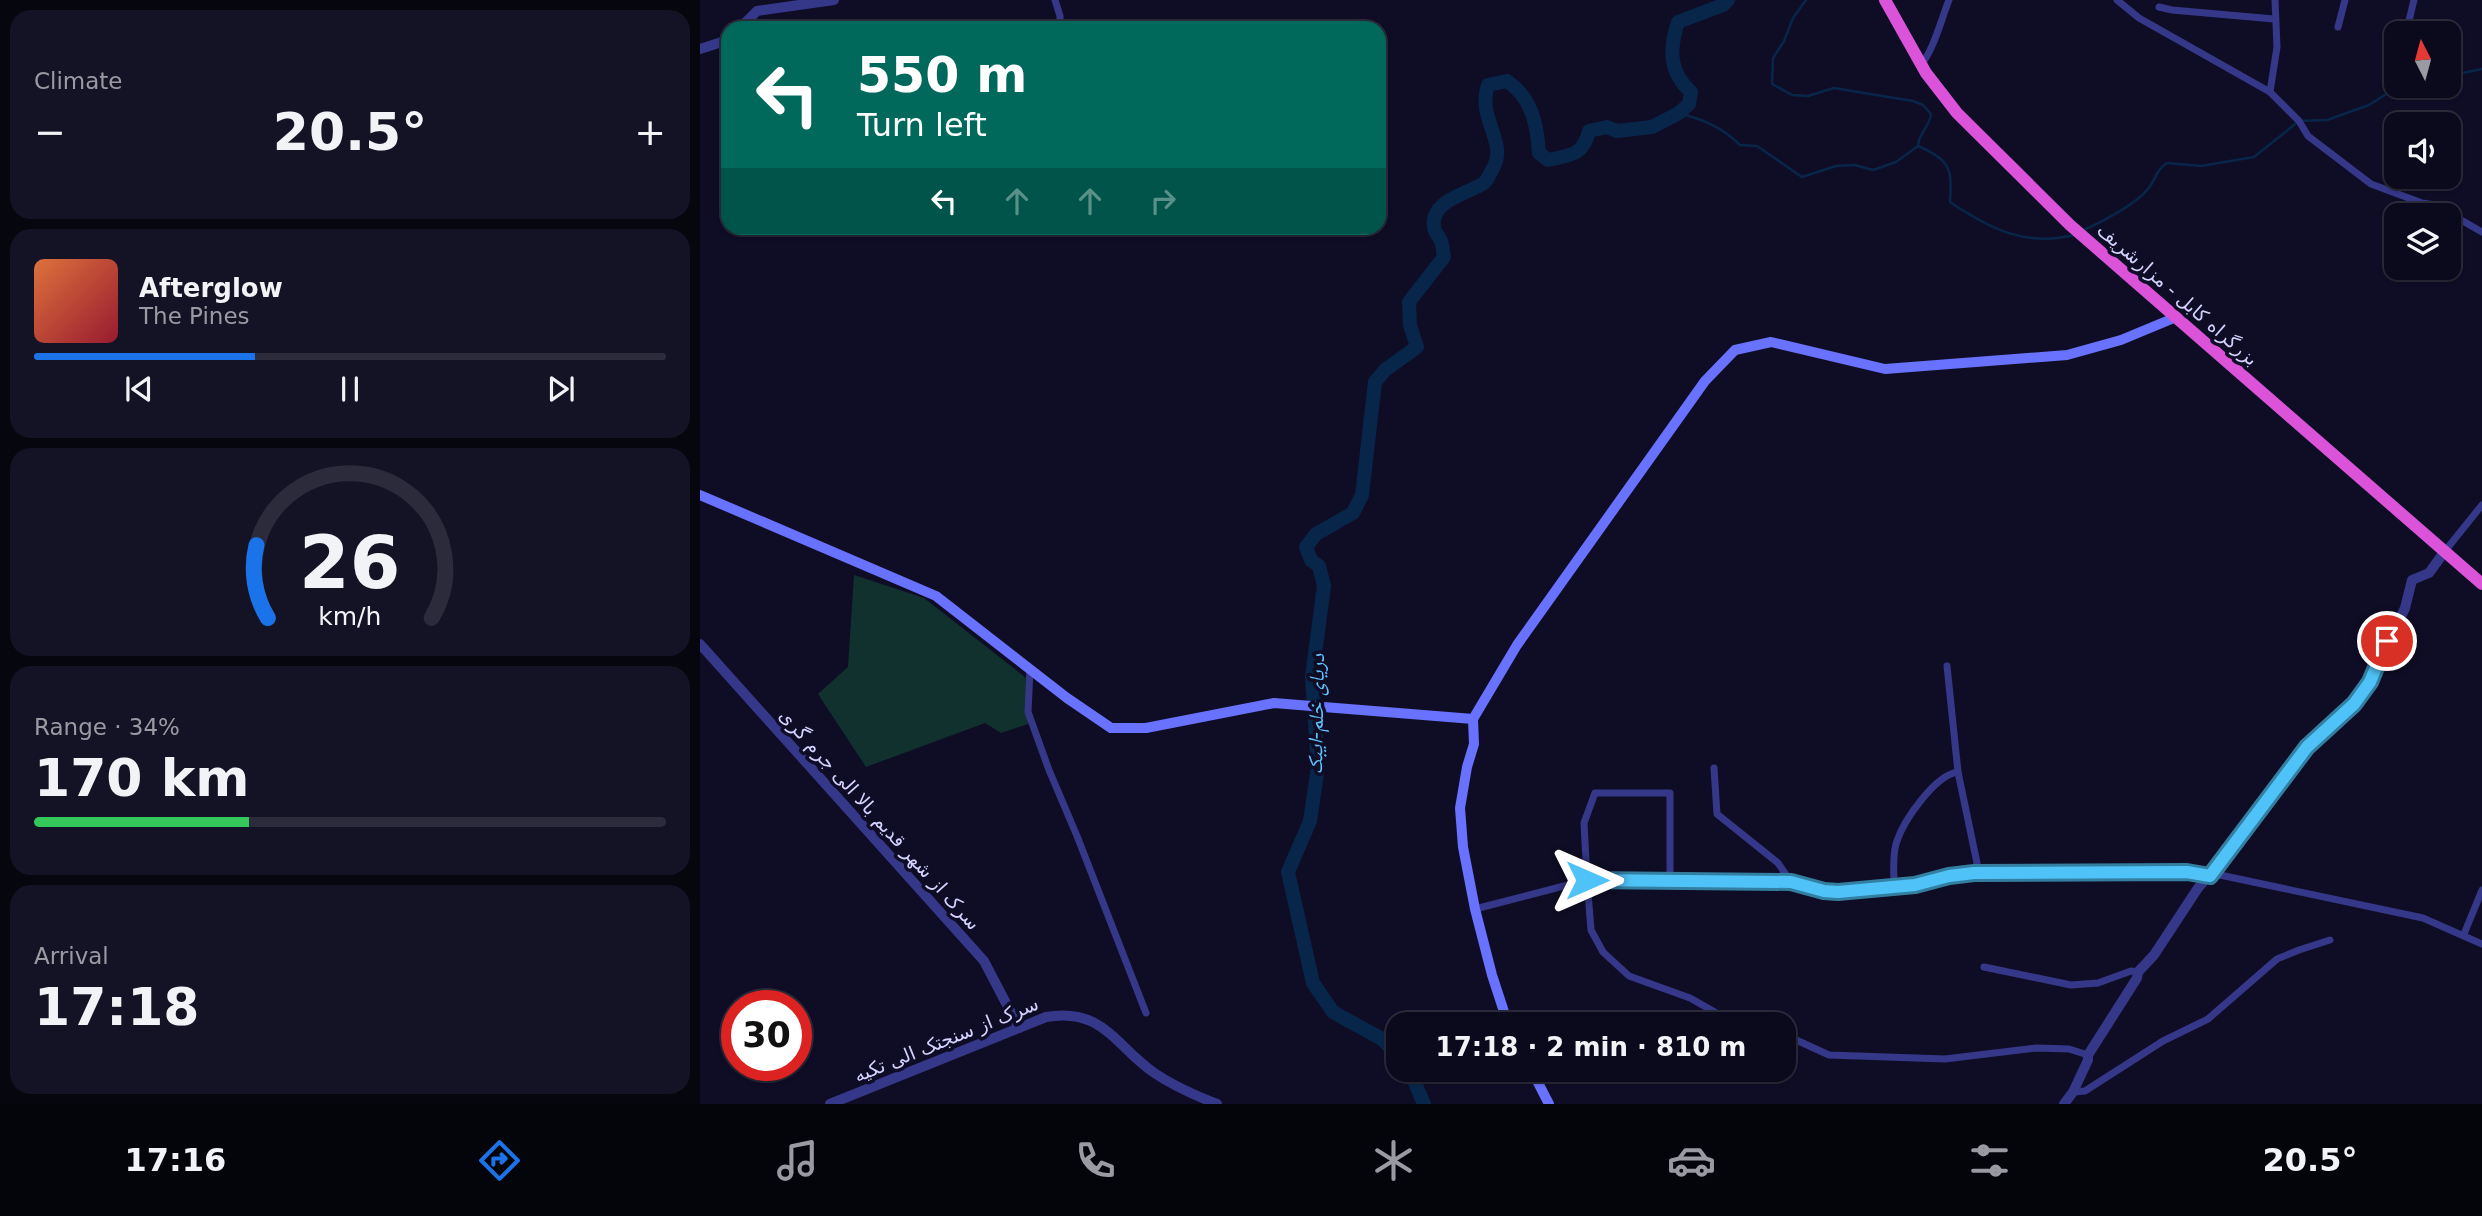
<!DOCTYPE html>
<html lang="en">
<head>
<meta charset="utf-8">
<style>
	body { margin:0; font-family:"DejaVu Sans","Noto Naskh Arabic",sans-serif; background:#141325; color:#f1f3f6; height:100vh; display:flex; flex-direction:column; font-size:26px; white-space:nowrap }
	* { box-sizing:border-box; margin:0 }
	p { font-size:23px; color:#9a9aa3 }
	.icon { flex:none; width:38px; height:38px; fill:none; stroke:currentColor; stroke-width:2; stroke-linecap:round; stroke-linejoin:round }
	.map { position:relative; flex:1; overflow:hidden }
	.side { display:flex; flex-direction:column; gap:10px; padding:10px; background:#06060f; width:700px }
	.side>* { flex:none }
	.banner { position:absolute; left:21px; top:21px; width:665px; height:214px; border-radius:21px; box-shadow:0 2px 5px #0004,0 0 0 2px #2b2b3b; background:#00695c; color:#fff; overflow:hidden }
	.needle { width:46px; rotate:354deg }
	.controls { position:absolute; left:1684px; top:21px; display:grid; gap:14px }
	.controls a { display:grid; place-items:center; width:77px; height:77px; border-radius:14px; background:#0b0a1c; box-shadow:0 2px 5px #0004,0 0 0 2px #2b2b3b; font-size:35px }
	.speed { position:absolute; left:21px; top:990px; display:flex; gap:14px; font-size:35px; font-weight:700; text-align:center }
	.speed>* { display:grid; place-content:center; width:91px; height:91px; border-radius:50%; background:#0b0a1c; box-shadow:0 2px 5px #0004,0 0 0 2px #2b2b3b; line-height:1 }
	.speed .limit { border:10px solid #d22; background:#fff; color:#111 }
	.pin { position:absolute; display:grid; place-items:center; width:60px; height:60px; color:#fff; margin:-30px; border:4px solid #fff; border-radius:50%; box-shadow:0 2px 7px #0007 }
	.me { position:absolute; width:77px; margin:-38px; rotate:90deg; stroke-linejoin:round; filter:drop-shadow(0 0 5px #0008) }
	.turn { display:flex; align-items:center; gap:24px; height:147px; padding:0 21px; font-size:32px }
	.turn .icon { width:91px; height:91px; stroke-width:2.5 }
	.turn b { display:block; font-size:49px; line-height:60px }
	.lanes { display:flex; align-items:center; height:66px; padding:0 21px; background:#0003; justify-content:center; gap:35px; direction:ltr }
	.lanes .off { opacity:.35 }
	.big { font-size:52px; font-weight:800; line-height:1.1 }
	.side .widget { flex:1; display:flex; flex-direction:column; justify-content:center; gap:10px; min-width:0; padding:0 24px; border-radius:21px; background:#141325 }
	.side .dial { align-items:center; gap:0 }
	.dial svg { height:182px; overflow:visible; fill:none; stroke:#2b2b3b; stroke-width:7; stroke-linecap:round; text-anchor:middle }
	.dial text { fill:#f1f3f6; stroke:none }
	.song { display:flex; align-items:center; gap:21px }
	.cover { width:84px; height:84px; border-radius:10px; background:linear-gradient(135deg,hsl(20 70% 55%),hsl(350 70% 35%)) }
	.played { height:7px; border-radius:4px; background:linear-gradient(90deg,#1a73e8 35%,#2b2b3b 35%) }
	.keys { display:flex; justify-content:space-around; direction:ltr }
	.heat { display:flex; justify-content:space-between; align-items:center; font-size:38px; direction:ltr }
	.charge { height:10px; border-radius:5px; background:linear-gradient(90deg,#34c759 34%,#2b2b3b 0) }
	.trip { position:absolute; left:686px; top:1012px; width:410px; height:70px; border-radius:21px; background:#0b0a1c; box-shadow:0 2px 5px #0004,0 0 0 2px #2b2b3b; font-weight:800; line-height:70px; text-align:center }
	.tab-bar { display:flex; height:112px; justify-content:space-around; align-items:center; background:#04040b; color:#9a9aa3 }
	.tab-bar .icon { width:49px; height:49px }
	.tab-bar .selected { color:#1a73e8 }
	.tab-bar b { font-size:32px; color:#f1f3f6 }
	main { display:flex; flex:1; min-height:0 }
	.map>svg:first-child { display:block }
</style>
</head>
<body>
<main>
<section class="side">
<div class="widget"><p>Climate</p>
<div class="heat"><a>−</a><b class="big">20.5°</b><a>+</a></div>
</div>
<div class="widget">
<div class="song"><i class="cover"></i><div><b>Afterglow</b><p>The Pines</p></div></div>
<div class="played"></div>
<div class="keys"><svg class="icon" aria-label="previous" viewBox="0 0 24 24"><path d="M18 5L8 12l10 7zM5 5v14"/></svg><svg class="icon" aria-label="pause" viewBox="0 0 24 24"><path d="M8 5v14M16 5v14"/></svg><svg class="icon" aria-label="next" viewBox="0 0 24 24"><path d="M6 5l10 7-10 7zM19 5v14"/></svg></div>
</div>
<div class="widget dial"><svg viewBox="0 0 100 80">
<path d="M14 69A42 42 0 1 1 86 69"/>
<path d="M14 69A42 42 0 0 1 9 37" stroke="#1a73e8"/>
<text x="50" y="56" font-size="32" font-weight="700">26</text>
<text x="50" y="72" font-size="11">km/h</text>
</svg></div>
<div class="widget"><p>Range · 34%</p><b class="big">170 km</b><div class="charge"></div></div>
<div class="widget"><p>Arrival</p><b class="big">17:18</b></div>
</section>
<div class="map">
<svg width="1782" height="1104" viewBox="0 0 1782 1104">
	<rect width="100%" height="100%" fill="#0f0d26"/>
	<polygon fill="#10312d" points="154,575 224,598 330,681 328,724 301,733 285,723 166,767 118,694 148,667"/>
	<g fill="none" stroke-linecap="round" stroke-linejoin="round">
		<g stroke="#08264a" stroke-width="2.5">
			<path d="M 1106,0 L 1093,18 L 1084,41 L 1073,58 L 1072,84 L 1092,95 L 1108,96 L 1134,88 L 1213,101 L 1223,105 L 1231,114 C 1230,126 1219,133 1218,145"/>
			<polyline points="1748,76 1782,69"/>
			<path d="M 979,113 C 1004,120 1022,127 1040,145 L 1057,146 L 1102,177 L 1136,166 L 1155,165 L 1173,170 L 1196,162 L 1218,146 C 1251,160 1252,169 1250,202 C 1290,229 1326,247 1374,235"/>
			<path d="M 1384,230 C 1402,222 1436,204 1448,189 C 1457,178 1455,171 1467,163 L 1501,166 L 1554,157 L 1599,121 L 1627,120 L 1669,105 L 1699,86"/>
		</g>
		<g stroke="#08264a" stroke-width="14">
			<path d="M 698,1055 L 682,1039 L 633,1012 L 613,983 L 588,872 L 610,821 L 618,767 L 612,677 L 624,586 L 619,566 L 611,560 L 606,547 L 616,534 L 653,513 L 662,495 L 675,382 L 685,370 L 717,347 L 710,325 L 709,302 L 744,257 C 743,252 743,246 741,241 C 739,236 734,232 734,227 C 730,200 768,194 784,183 C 788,179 792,170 795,164 C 805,140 777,116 788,85 L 807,81 C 832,98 837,124 839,153 L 848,160 C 870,155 883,156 889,131 L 907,127 L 917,131 L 952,127 L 979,113 L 989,104 L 991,92 C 969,72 969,50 978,22 L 1023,5 L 1028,0"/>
			<polyline points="709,1069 724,1104"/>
		</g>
		<g stroke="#353889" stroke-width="7">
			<polyline points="355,0 360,16 360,28"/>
			<polyline points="1417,0 1439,18 1570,92 1599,121 1608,136 1671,184 1722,203 1735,205 1782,232"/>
			<polyline points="1459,7 1472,10 1574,19"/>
			<polyline points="1638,27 1645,0"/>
			<polyline points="1706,33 1714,0"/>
			<path d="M 1221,65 C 1234,49 1241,20 1249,0"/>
			<polyline points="1570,92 1577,47 1575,0"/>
			<polyline points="1745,551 1782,505"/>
			<polyline points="1247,666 1258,772 1277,863 1274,873"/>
			<polyline points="330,669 328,712 349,770 377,836 446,1013"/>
			<polyline points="1014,768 1017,814 1078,863 1091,882"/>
			<polyline points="970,880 970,793 895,793 884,823 887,880 891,930 903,952 929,976 990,998 1036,1024"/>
			<path d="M 1194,886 C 1194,873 1192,854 1197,841 C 1204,820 1235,775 1258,772"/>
			<polyline points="775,909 887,880 1091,882 1124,891 1138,892 1215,885 1249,876 1274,873 1487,872 1510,876 1520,875 1723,918 1782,944"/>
			<polyline points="1764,934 1782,890"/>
			<polyline points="1284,967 1371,985 1398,983 1431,971 1438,972"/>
			<polyline points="1083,1034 1129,1055 1245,1059 1336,1048 1369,1049 1388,1055"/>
			<polyline points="1373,1092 1385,1091 1463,1041 1508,1019 1577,959 1599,950 1630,940"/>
		</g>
		<g stroke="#353889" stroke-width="10">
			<polyline points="40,28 57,11 134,0"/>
			<polyline points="0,49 28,40"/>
			<polyline points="0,644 284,961 319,1028"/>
			<path d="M 130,1104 L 346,1017 C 402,1007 415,1045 453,1072 C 473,1086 494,1095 517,1104"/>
			<polyline points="1364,1104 1373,1092 1388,1060 1388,1055 1437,978 1438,972 1454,955 1498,888 1521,862 1607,747 1654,704 1670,682 1705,608 1712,580 1729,573 1745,551"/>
		</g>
		<g stroke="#6972ff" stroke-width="10">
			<polyline points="0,495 236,596 367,698 411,728 446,728 574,703 773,719 774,744 767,767 760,808 763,847 775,909 792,975 808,1024"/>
			<polyline points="773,719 817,645 1005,381 1035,350 1071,342 1185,369 1367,355 1421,340 1474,318"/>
			<polyline points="831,1069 849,1104"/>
		</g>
		<polyline stroke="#da53d8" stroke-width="12" points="1185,0 1226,73 1257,113 1370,225 1782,584"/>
	</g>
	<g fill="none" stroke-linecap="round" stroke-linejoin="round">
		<g stroke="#337fa1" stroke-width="18">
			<polyline id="route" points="887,880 1091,882 1124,891 1138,892 1215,885 1249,876 1274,873 1487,872 1510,876 1607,747 1654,704 1670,682 1687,641"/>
		</g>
		<use href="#route" stroke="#4fc3f7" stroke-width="12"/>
	</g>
	<g text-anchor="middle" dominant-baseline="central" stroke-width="7" stroke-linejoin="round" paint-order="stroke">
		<g font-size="19" fill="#d4d2ff" stroke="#0f0d26">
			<text transform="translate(1478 294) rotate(41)">بزرگراه کابل - مزارشریف</text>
			<text transform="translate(180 819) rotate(48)">سرک از شهر قدیم بالا الی جرم گری</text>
			<text transform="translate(246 1039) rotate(-22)">سرک از سنجتک الی تکیه</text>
		</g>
		<g font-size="21" font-style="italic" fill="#60c2ff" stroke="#0f0d26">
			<text transform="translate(616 714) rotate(-89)">دریای خلم-ایبک</text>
		</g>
	</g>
</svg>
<div class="controls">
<a><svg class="needle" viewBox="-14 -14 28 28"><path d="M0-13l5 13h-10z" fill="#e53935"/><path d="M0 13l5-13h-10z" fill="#9a9aa3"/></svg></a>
<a><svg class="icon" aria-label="sound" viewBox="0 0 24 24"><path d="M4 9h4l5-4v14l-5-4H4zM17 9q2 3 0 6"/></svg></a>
<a><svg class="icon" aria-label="layers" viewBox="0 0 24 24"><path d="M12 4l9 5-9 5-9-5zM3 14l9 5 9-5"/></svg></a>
</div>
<div class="speed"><div class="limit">30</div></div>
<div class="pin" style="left:1687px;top:641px;background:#d93025"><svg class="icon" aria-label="arrive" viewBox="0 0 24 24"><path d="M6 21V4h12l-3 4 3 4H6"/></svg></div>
<svg class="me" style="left:887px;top:880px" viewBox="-20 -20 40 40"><path d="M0-17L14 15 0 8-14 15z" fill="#4fc3f7" stroke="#fff" stroke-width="4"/></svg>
<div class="trip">17:18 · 2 min · 810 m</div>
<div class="banner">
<div class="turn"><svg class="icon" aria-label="left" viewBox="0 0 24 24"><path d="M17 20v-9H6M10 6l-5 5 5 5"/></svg><div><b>550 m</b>Turn left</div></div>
<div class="lanes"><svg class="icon" aria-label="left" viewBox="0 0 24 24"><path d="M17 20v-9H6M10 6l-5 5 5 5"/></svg><svg class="icon off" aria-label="ahead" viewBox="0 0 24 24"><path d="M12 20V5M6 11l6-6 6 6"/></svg><svg class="icon off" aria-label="ahead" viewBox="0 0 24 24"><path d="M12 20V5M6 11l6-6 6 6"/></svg><svg class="icon off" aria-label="right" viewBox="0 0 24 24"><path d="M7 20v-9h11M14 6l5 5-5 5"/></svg></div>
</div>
</div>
</main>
<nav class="tab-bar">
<b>17:16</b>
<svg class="icon selected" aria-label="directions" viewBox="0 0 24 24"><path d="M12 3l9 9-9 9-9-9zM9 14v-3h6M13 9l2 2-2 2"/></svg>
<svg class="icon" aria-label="music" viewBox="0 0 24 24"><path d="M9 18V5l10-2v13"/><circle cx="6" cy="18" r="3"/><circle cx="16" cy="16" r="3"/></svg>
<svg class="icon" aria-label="phone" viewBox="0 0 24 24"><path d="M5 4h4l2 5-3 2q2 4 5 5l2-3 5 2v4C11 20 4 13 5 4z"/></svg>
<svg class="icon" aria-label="climate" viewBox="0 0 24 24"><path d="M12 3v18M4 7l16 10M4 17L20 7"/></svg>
<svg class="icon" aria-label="car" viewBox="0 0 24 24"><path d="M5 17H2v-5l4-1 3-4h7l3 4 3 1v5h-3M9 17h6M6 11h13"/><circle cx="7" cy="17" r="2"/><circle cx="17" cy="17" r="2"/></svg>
<svg class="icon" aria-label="filters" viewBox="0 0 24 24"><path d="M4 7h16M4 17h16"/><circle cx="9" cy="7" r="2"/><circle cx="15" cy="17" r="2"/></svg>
<b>20.5°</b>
</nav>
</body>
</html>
